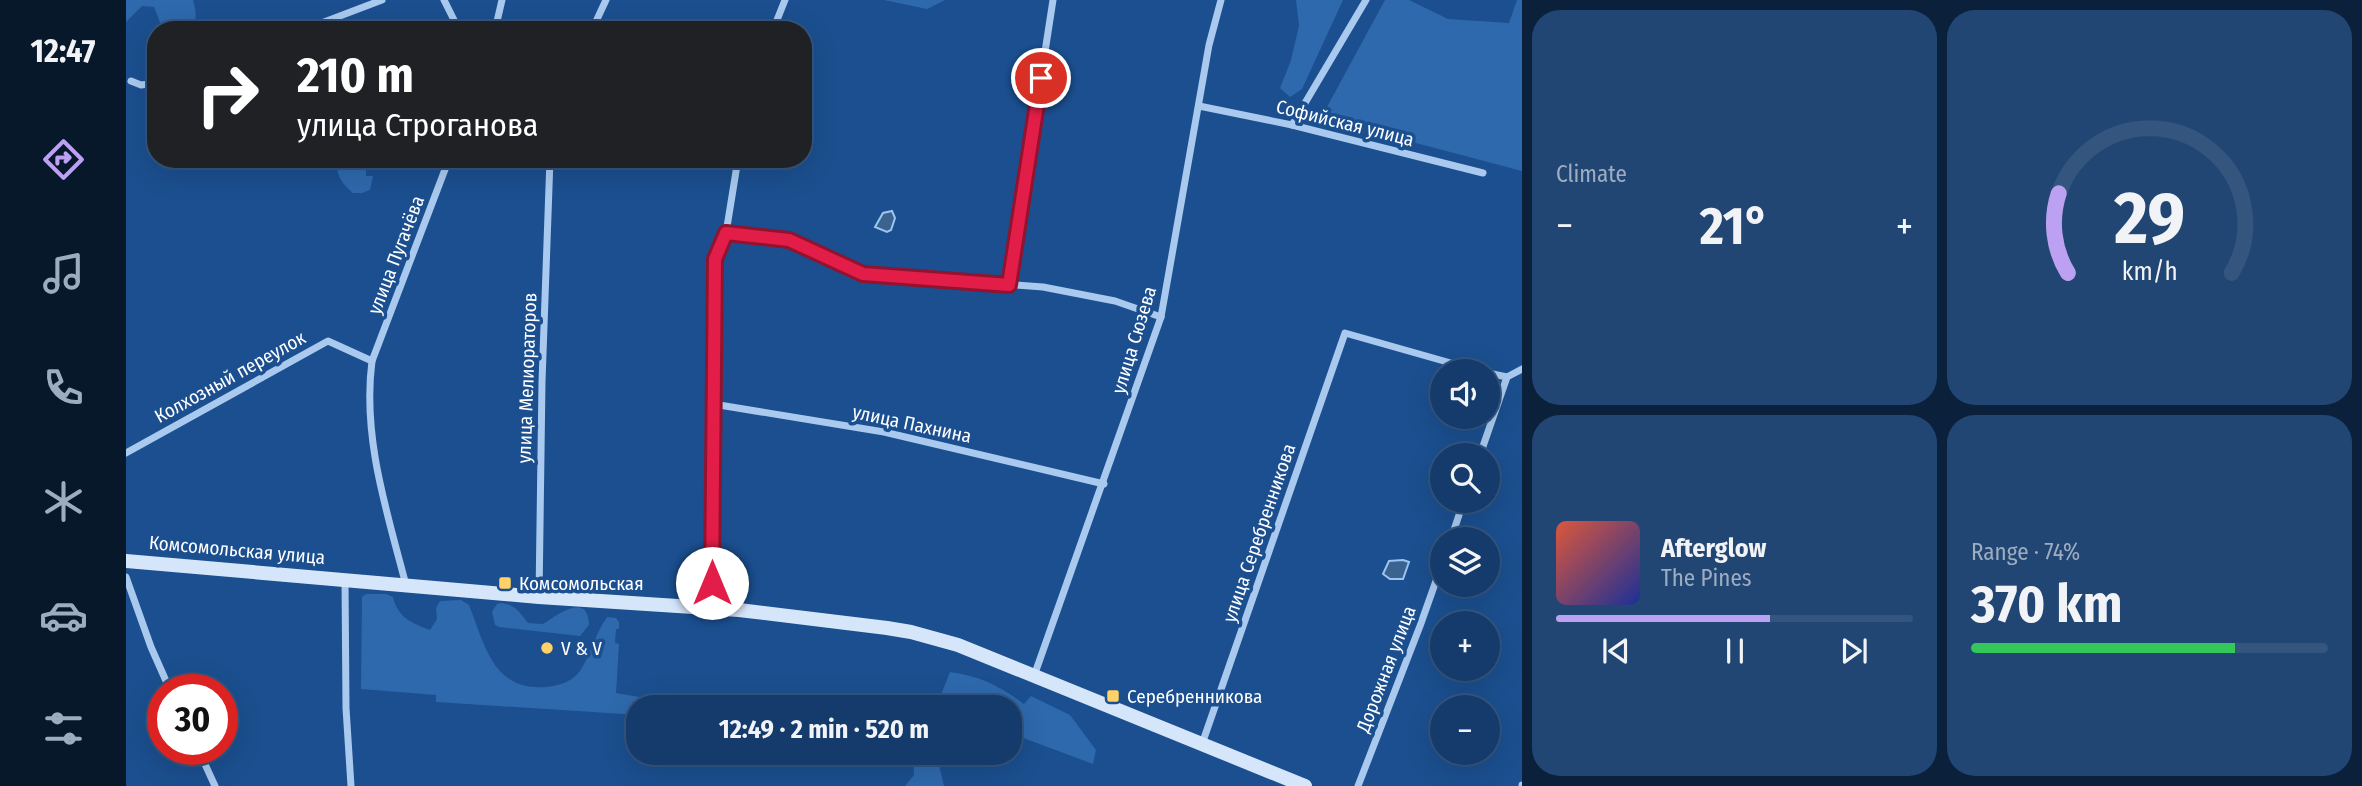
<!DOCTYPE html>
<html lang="en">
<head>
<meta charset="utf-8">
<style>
	body { margin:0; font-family:"Fira Sans Condensed",sans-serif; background:#214673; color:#f1f3f6; height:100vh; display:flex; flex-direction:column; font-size:26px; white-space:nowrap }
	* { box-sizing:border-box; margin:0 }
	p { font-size:23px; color:#9dadc1 }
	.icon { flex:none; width:38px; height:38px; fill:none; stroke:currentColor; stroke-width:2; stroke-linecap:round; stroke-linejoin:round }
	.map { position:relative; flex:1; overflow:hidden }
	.details { display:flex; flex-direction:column; gap:10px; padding:10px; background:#0b203b; width:840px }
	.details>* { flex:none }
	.hud { position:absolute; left:21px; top:21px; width:665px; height:147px; border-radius:28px; box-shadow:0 7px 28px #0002,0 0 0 2px #33557e; background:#202124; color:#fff; overflow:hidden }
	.tools { position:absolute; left:1304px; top:359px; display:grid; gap:14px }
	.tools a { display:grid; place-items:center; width:70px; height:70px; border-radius:50%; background:#143b6b; box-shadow:0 7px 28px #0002,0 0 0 2px #33557e; font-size:35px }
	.speed { position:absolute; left:21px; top:674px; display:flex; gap:14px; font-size:35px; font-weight:700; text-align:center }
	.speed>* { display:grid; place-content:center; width:91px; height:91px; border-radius:50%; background:#143b6b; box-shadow:0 7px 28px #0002,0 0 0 2px #33557e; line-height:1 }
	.speed .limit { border:10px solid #d22; background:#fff; color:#111 }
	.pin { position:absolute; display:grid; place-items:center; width:60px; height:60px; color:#fff; margin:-30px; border:4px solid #fff; border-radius:50%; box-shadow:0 2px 7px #0007 }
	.me { position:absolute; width:77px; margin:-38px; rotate:0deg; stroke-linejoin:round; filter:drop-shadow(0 0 5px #0008) }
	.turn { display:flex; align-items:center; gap:24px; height:147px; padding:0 35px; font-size:32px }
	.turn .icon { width:91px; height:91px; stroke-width:2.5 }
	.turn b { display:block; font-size:49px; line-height:60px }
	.big { font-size:52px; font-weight:700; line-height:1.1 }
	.details .card { flex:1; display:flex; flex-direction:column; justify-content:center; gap:10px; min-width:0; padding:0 24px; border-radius:28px; background:#214673 }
	.details .dial { align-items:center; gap:0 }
	.dial svg { height:182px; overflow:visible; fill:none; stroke:#33557e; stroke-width:7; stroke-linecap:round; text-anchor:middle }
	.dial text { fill:#f1f3f6; stroke:none }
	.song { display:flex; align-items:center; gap:21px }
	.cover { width:84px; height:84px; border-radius:10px; background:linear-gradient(135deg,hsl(10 70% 55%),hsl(230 70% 35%)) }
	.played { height:7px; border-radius:4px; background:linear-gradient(90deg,#bca0f2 60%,#33557e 60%) }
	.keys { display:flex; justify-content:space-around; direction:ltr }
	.heat { display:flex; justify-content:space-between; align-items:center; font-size:38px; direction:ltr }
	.charge { height:10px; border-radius:5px; background:linear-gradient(90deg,#34c759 74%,#33557e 0) }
	.details .tiles { flex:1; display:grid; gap:10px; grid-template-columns:repeat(2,1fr) }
	.trip { position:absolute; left:500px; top:695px; width:396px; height:70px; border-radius:28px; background:#143b6b; box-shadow:0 7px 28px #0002,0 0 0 2px #33557e; font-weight:700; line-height:70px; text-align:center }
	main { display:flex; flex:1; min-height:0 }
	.tab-bar { display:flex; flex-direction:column; width:126px; justify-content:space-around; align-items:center; background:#08182b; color:#9dadc1 }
	.tab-bar .icon { width:49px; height:49px }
	.tab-bar .selected { color:#bca0f2 }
	.tab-bar b { font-size:32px; color:#f1f3f6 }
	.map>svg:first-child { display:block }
</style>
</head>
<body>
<main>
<nav class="tab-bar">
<b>12:47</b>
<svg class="icon selected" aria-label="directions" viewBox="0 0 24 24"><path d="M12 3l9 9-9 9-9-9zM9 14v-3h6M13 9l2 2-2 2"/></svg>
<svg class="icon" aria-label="music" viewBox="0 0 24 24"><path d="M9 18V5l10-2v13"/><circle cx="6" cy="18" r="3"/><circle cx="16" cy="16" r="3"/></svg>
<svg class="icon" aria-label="phone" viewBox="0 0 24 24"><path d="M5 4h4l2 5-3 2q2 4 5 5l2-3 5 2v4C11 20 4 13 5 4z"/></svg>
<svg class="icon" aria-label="climate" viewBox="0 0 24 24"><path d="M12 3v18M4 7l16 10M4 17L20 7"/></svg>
<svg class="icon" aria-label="car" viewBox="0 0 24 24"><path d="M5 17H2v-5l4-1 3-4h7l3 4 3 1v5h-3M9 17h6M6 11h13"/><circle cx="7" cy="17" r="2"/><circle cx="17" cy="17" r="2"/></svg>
<svg class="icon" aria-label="filters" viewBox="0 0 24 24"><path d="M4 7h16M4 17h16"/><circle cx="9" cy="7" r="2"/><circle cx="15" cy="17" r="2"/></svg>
</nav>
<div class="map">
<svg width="1396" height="786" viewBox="0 0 1396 786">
	<rect width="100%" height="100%" fill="#1b4f8f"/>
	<g fill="#2e69ad">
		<path d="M 0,0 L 67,0 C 76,30 62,30 37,30 L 28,7 L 16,6 L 0,22 Z"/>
		<polygon points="758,0 819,0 801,9"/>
		<polygon points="1170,0 1217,0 1176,89 1164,97 1154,88 1165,60 1173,26"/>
		<polygon points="1259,0 1283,0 1322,19 1383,23 1391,0 1396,0 1396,171 1195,118"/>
		<path d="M 211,159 L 253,159 L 250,163 L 240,163 L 240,176 L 247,176 L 244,190 L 236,193 L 227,193 C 215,183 210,175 211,159 Z"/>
		<path d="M 240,594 L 260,594 L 267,597 C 272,618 286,623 304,630 L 311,619 L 310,608 L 314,601 L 335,600 L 343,605 C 359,645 367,692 421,687 C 434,685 446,682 454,671 C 465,654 469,634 481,617 L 490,618 L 493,622 L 493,629 L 490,629 L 489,643 L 493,644 L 490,693 L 525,699 L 524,707 L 513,707 L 513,715 L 310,702 L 310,695 L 235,689 L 236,597 Z"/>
		<path d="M 375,603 C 390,605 393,612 402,623 L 417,624 C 430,616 462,590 463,625 L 454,636 L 373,627 L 369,625 L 366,612 L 371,604 Z"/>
		<path d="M 824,672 C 856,677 872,685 898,704 L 905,696 L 944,715 L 970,750 L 967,764 L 884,733 L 884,707 L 810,707 Z"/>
		<polygon points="787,753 810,753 818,786 779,786 788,775"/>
	</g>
	<g fill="#3c6290" stroke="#9cc4f0" stroke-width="2">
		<polygon points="766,211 769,218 765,230 761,232 749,227 757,213"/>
		<polygon points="1277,560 1283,562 1277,579 1264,579 1257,574 1263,561"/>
	</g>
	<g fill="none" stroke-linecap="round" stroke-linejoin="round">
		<g stroke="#a9c9ee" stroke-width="7">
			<polyline points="318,0 333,30"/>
			<polyline points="371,23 398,30"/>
			<polyline points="177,30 256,0"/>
			<polyline points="369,30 376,0"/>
			<polyline points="466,30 480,0"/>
			<polyline points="647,30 659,0"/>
			<polyline points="5,81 15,85 30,83"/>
			<polyline points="1073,106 1166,125 1357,173"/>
			<polyline points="1166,125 1240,0"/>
			<polyline points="600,233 663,240 737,274 917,287 989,301 1035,317"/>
			<polyline points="883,285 927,0"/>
			<polyline points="1362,373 1381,377 1396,369"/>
			<polyline points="587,404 758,432 978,484"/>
			<polyline points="0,453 202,341 246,361"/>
			<polyline points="1354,455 1381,377"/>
			<polyline points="1325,539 1338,500"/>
			<polyline points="0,577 25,647 44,690"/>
			<polyline points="219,580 220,708 225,786"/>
			<path d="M 280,585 C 261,512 236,437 246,361 L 323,159"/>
			<polyline points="413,597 416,382 424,159"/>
			<polyline points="586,608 589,259 600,233 612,159"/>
			<polyline points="908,676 1035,317 1083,45 1095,0"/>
			<polyline points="1076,744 1219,333 1353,371"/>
			<polyline points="72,749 89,786"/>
			<polyline points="1232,786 1294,626 1316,564"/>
			<polyline points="1396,786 1396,785"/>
		</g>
		<polyline stroke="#d6e6fa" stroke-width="14" points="0,561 413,597 613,610 761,628 785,632 832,645 1179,786"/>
	</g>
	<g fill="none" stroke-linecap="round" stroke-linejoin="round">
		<g stroke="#92132f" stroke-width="18">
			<polyline id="route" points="586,583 589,259 600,233 663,240 737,274 883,285 915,78"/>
		</g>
		<use href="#route" stroke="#e11d48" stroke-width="12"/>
	</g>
	<g fill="#ffd166" stroke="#1b4f8f" stroke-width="2.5">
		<rect x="372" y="576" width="14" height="14" rx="3.5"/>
		<circle cx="421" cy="648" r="7"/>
		<rect x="980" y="689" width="14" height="14" rx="3.5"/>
	</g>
	<g text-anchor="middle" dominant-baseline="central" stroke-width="7" stroke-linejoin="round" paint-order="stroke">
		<g font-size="19" fill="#fff" stroke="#1b4f8f">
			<text transform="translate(1219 123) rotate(14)">Софийская улица</text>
			<text transform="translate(270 255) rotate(-69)">улица Пугачёва</text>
			<text transform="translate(1008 340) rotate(-73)">улица Сюзева</text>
			<text transform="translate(104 377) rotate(-29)">Колхозный переулок</text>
			<text transform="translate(401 378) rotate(-88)">улица Мелиораторов</text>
			<text transform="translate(786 424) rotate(12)">улица Пахнина</text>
			<text transform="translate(1133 533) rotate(-71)">улица Серебренникова</text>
			<text transform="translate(111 550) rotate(5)">Комсомольская улица</text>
			<text transform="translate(1260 669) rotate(-69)">Дорожная улица</text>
		</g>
		<g font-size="19" fill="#fff" stroke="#1b4f8f" text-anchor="start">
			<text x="393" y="583">Комсомольская</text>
			<text x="435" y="648">V &amp; V</text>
			<text x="1001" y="696">Серебренникова</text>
		</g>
	</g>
</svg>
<div class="tools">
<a><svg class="icon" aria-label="sound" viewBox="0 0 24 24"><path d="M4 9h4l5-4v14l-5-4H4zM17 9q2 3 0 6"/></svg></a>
<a><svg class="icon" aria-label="search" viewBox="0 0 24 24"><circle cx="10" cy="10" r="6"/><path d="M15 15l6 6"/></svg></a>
<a><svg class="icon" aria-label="layers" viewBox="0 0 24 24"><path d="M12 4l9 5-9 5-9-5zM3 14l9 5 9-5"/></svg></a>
<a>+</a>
<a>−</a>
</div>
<div class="speed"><div class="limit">30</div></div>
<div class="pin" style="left:915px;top:78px;background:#d93025"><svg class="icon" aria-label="arrive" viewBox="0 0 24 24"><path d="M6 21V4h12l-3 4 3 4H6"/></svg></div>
<svg class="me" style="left:586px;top:583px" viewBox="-20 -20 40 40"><circle r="19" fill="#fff"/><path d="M0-13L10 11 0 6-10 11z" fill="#e11d48"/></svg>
<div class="trip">12:49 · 2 min · 520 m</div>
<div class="hud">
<div class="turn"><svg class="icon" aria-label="right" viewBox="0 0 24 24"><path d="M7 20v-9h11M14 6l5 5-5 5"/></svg><div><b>210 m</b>улица Строганова</div></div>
</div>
</div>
<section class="details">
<div class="tiles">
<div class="card"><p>Climate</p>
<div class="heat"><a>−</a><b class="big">21°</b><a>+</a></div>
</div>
<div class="card dial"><svg viewBox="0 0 100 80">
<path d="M14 69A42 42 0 1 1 86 69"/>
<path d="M14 69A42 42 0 0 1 10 34" stroke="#bca0f2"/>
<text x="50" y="56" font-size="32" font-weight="700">29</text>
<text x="50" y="72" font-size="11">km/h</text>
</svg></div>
<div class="card">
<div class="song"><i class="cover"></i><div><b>Afterglow</b><p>The Pines</p></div></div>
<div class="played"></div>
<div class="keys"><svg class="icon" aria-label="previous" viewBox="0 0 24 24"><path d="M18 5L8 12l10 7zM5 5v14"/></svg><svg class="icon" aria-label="pause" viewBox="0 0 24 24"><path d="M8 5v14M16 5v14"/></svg><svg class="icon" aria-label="next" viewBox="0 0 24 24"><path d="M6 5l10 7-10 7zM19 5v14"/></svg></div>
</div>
<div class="card"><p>Range · 74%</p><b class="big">370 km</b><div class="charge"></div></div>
</div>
</section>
</main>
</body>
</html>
